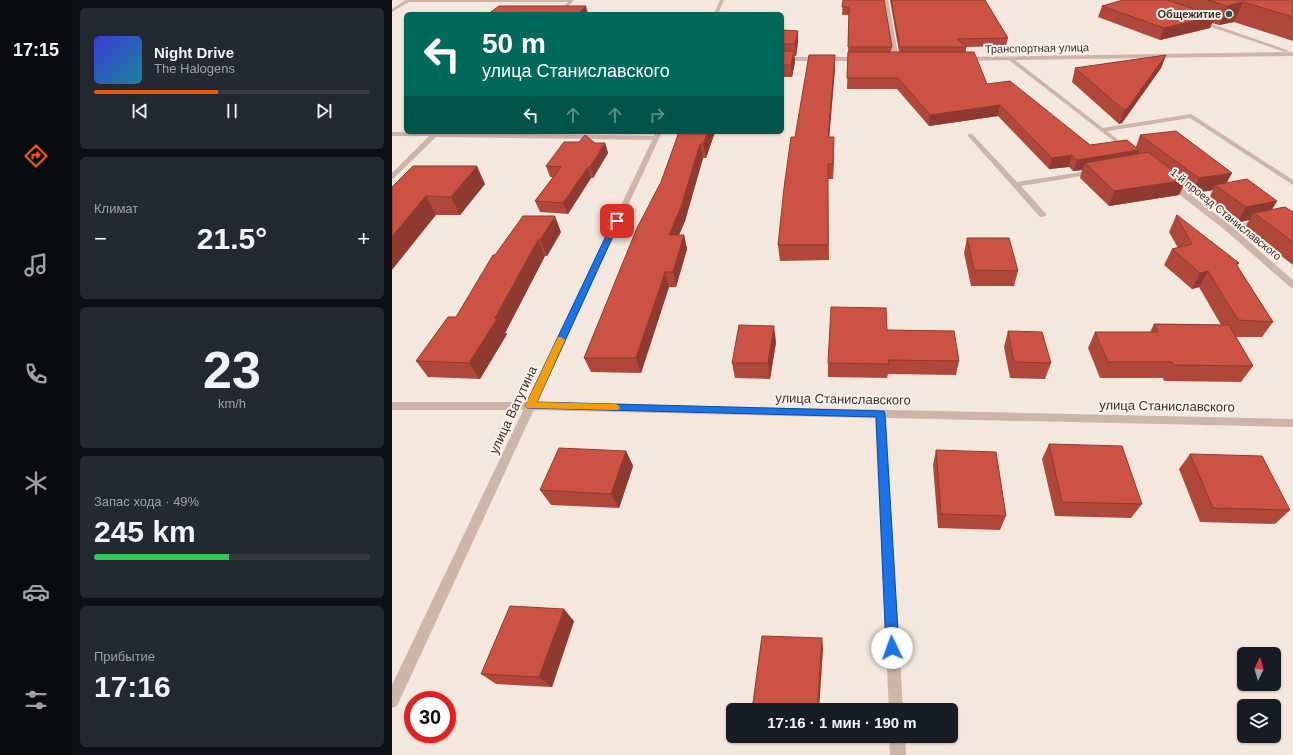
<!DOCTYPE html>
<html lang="ru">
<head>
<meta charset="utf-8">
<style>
	body { margin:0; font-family:Helvetica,sans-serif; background:#242831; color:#f1f3f6; height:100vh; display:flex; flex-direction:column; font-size:15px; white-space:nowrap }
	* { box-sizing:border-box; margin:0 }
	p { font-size:13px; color:#9ea1a6 }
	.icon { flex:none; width:22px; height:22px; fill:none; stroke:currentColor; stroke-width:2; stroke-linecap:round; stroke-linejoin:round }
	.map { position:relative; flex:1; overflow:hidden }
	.panel { display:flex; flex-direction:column; gap:8px; padding:8px; background:#0d0f14; width:320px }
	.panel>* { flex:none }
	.guide { position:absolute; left:12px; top:12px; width:380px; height:122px; border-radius:6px; box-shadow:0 1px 3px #0004; background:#00695c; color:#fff; overflow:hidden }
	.needle { width:26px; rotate:5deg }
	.tools { position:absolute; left:845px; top:647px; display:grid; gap:8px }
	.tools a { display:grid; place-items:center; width:44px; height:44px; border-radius:6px; background:#171b24; box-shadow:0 1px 3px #0004; font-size:20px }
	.speed { position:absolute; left:12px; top:691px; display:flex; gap:8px; font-size:20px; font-weight:700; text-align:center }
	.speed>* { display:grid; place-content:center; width:52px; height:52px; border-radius:50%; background:#171b24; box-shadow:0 1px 3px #0004; line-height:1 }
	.speed .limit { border:6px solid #d22; background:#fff; color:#111 }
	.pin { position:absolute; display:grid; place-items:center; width:34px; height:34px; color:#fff; margin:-17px; border-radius:8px; box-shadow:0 2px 6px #0006 }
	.me { position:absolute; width:44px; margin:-22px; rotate:357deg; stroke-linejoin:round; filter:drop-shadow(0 0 3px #0008) }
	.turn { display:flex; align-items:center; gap:14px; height:84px; padding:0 12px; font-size:18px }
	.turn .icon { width:52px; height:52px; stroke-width:2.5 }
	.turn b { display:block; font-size:28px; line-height:34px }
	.lanes { display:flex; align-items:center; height:38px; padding:0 12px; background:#0003; justify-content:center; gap:20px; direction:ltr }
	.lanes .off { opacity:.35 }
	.big { font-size:30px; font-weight:600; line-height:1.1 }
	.panel .card { flex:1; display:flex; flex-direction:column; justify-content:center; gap:6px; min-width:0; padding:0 14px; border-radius:6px; background:#242831 }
	.panel .dial { align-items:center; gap:0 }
	.dial b { font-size:52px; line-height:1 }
	.song { display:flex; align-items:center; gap:12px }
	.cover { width:48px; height:48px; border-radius:6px; background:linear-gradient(135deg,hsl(240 70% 55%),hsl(190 70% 35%)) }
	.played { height:4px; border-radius:2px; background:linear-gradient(90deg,#ea580c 45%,#363941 45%) }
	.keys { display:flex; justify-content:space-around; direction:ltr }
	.heat { display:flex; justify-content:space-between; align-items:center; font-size:22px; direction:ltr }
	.charge { height:6px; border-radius:3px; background:linear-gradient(90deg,#34c759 49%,#363941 0) }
	.trip { position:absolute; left:334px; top:703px; width:232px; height:40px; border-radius:6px; background:#171b24; box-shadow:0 1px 3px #0004; font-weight:600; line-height:40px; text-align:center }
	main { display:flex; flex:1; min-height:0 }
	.tabs { display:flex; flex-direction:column; width:72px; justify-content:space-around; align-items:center; background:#090b0e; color:#9ea1a6 }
	.tabs .icon { width:28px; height:28px }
	.tabs .current { color:#ea580c }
	.tabs b { font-size:18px; color:#f1f3f6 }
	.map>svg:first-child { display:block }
</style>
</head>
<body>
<main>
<nav class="tabs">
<b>17:15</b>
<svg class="icon current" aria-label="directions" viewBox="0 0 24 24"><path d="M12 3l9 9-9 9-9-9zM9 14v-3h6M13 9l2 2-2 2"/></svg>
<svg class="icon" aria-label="music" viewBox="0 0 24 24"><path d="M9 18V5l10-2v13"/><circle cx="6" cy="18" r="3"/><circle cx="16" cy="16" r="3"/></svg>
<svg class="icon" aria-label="phone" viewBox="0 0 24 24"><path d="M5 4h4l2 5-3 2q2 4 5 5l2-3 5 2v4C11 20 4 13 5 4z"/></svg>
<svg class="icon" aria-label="climate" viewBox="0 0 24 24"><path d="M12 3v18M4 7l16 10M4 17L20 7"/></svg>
<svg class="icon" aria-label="car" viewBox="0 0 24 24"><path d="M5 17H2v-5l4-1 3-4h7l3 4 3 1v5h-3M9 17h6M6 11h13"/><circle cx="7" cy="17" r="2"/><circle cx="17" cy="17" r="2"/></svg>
<svg class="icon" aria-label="filters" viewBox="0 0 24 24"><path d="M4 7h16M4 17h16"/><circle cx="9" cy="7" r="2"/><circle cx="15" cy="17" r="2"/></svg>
</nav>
<section class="panel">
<div class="card">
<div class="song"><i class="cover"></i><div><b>Night Drive</b><p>The Halogens</p></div></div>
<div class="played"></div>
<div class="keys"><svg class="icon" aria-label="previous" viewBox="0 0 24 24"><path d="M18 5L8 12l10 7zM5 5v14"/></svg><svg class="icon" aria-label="pause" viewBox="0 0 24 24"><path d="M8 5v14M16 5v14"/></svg><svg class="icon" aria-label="next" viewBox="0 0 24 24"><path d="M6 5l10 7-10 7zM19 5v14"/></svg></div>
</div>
<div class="card"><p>Климат</p>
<div class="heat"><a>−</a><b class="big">21.5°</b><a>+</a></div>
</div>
<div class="card dial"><b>23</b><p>km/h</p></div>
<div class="card"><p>Запас хода · 49%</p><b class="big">245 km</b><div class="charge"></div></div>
<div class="card"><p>Прибытие</p><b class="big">17:16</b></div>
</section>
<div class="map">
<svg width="901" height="755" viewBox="0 0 901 755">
	<rect width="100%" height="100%" fill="#f4e7de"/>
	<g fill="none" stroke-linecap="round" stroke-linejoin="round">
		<g fill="#cdb5a9" fill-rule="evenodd">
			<polygon points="15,0 180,0 181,1 179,2 16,2 14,1"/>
			<polygon points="799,114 901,180 901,185 798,118 710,132 707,130 710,128"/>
			<polygon points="576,134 580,134 625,182 702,170 705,172 702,174 629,186 655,215 651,217 648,217 576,136"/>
			<polygon points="867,220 870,220 870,224 836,230 832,228 836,226"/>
		</g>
		<g fill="#cdb5a9" fill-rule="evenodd">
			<polygon points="14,0 18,1 0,12 0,9"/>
			<polygon points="178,0 182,0 169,14 164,14"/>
			<polygon points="492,0 496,0 507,59 504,61 501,59"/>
			<polygon points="804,20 808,20 898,51 893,52 804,22"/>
			<polygon points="901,52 901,56 623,60 738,149 739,150 736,152 617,60 571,61 568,59 571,57"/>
			<polygon points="390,57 469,57 472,59 469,61 390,61"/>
			<polygon points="0,132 264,136 267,138 264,140 44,137 2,178 0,179 0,173 37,136 0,136"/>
			<polygon points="775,181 781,181 839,226 901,280 901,288 898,287 833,230 775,185"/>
			<polygon points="0,402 138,402 901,419 901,427 494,418 511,710 497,710 483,418 138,410 0,410"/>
			<polygon points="497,736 513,736 514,755 498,755"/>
		</g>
		<g fill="#cdb5a9" fill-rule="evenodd">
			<polygon points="328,0 332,0 326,14 322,14"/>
			<polygon points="264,132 270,132 5,706 0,708 0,685"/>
		</g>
	</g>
	<g fill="#af473a">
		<polygon points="451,0 500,47 499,52 507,52 498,0 593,0 616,38 614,46 574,47 574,52 595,84 698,145 744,147 748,135 835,183 885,201 880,209 901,212 901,265 853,228 857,220 845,223 816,200 821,190 799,194 791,187 787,195 717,206 688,178 690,170 681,171 677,167 657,169 606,116 537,126 505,89 455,89 457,15 450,15"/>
		<polygon points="731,0 901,0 901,41 842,22 827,25 820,23 818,28 768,40 706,17 710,6"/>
		<polygon points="390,30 406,31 406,42 404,56 402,56 403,62 400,77 390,77"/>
		<polygon points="774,55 769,68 730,123 727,124 680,82 683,68"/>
		<polygon points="443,68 437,137 442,137 442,151 441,179 436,179 437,260 388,261 386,245 403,137"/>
		<polygon points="287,132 323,132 314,158 311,158 293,221 287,235 292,235 295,249 284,287 277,287 249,373 199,372 192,358 269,182"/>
		<polygon points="203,143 213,143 216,153 201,178 199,178 176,214 148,212 143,201 161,177 158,177 154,166"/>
		<polygon points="93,184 68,215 44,215 0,187"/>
		<polygon points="784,216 847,263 845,266 881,322 870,337 843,337 861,366 849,382 772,381 771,378 708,378 696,348 703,332 758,332 762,324 829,325 807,287 800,289 772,265 780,249 786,248 777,232"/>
		<polygon points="169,232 155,256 153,256 113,333 115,334 88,379 36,377 24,361 64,317 103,255"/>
		<polygon points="575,238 626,271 622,286 579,286 572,253"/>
		<polygon points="495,330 567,361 564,375 496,374 495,378 436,377 436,363"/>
		<polygon points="616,331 659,363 653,379 618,378 612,347"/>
		<polygon points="384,342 378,379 343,378 340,363"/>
		<polygon points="657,444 750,504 739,518 663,516 650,459"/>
		<polygon points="544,450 614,516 608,530 546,528 541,465"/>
		<polygon points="234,451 241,466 227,508 159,505 148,490"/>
		<polygon points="798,454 898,510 883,524 808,522 787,469"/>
		<polygon points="182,621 160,687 104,684 89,674"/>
	</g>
	<g fill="#8f3a30">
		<polygon points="851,2 842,22 827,25 835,6"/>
		<polygon points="194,6 196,14 186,14"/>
		<polygon points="823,16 818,28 768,40 772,28"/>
		<polygon points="406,31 406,42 404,56 403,44"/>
		<polygon points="402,51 403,62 400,77 399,65"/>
		<polygon points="443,55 443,68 436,151 436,137"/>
		<polygon points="774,55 769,68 730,123 727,124 732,110"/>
		<polygon points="608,105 606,116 537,126 538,115"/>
		<polygon points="316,132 323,132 314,158 311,144"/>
		<polygon points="442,137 442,151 441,179 441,164"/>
		<polygon points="213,143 216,153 201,178 198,167"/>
		<polygon points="308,144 311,158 293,221 281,249 277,235"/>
		<polygon points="747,150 743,161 693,163 690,170 681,171 685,160"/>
		<polygon points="680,155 677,167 657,169 660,158"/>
		<polygon points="85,166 93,184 68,215 59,197"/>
		<polygon points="196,167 199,178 176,214 171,203"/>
		<polygon points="840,173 832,188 823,185 821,190 799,194 807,178"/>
		<polygon points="794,180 787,195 717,206 722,191"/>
		<polygon points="34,196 44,215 0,270 0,236"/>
		<polygon points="885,201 876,216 862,213 857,220 845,223 854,207"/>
		<polygon points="163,216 169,232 155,256 148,240"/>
		<polygon points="292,235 295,249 284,287 281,272"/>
		<polygon points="146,240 153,256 113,333 115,334 88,379 77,363 103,318"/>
		<polygon points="816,271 807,287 800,289 808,273"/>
		<polygon points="273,272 277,287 249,373 244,358"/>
		<polygon points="382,326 384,342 378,379 376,363"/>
		<polygon points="234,451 241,466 227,508 219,494"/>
		<polygon points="172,609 182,621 160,687 147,677"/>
		<polygon points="430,638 431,649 427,710 425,710"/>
	</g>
	<g fill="#cc5344" stroke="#8f3a30">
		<polygon points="451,0 492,0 500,47 456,47 457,7 450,7"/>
		<polygon points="499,0 593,0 616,38 565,39 575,47 508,47"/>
		<polygon points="731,0 775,0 823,16 772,28 710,6"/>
		<polygon points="816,0 901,0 901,17 851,2 835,6"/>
		<polygon points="107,6 194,6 186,14 96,14"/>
		<polygon points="390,30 406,31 403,44 390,44"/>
		<polygon points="390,51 402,51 399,65 390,65"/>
		<polygon points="456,52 582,52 595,84 618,81 698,145 735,140 747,150 685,160 680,155 660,158 608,105 538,115 506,78 455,78"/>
		<polygon points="417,55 443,55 436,137 442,137 441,164 436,164 436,245 386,245 392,188 399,137 403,137"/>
		<polygon points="774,55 735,109 732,110 683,68"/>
		<polygon points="784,131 840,173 807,178 748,135"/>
		<polygon points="287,132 316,132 311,144 308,144 289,207 277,235 292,235 281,272 273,272 244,358 192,358 245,228 269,182"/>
		<polygon points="193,135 203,143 213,143 198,167 196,167 171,203 143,201 169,167 154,166 172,142 187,142"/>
		<polygon points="756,152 794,180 722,191 693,163"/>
		<polygon points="21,166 85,166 59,197 34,196 0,236 0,187"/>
		<polygon points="855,179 885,201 854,207 823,185"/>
		<polygon points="893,207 901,212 901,242 862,213"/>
		<polygon points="785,215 847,263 844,264 881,322 846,320 816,271 808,273 780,249 800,244 784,216"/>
		<polygon points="131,216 163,216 148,240 146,240 103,318 105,319 77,363 24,361 56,317 64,317 101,255 103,255"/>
		<polygon points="575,238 617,238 626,271 582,270"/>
		<polygon points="439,307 494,308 495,330 562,331 567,361 496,360 497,364 436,363"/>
		<polygon points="762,324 837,325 861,366 782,365 780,362 716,362 703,332 766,332"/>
		<polygon points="347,325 382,326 376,363 340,363"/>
		<polygon points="616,331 650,332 659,363 622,362"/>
		<polygon points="657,444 730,446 750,504 670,502"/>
		<polygon points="167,448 234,451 219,494 148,490"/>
		<polygon points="544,450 604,452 614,516 549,514"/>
		<polygon points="798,454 870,456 898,510 821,508"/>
		<polygon points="118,606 172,609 147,677 89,674"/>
		<polygon points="370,636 430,638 425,710 360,710"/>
	</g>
	<polygon fill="#1a73e8" stroke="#114b97" points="222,219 228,221 145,402 492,411 493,414 507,648 505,652 500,654 496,652 494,648 484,417 135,408 133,406"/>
	<polygon fill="#f59e0b" points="166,337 169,337 173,340 145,402 223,404 226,405 228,408 226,410 135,408 133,406"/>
	<circle fill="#1c5e59" stroke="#fbf2eb" stroke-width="1.5" cx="837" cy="14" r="4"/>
	<g text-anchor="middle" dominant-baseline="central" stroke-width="4" stroke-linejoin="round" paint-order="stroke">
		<g font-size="11" font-weight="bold" fill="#3a2c29" stroke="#fbf2eb" text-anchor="end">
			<text x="829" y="14">Общежитие</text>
		</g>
		<g font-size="11" fill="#3a2c29" stroke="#fbf2eb">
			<text transform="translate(645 48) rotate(-1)">Транспортная улица</text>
			<text transform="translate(834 214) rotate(39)">1-й проезд Станиславского</text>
		</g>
		<g font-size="13" fill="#3a2c29" stroke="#fbf2eb">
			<text transform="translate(451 399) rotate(1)">улица Станиславского</text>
			<text transform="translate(775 406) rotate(1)">улица Станиславского</text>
			<text transform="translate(121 410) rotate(-65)">улица Ватутина</text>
		</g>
	</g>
</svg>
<div class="tools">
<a><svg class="needle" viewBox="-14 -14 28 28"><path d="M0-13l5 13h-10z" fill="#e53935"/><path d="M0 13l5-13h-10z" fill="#9ea1a6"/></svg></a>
<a><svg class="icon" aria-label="layers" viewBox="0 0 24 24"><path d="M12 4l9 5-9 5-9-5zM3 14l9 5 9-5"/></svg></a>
</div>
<div class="speed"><div class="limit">30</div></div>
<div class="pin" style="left:225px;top:221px;background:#d93025"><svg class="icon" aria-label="arrive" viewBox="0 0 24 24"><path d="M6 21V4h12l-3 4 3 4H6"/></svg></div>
<svg class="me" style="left:500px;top:648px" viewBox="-20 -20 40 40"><circle r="19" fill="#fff"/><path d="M0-13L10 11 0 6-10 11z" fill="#1a73e8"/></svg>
<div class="trip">17:16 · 1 мин · 190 m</div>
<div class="guide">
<div class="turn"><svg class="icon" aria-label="left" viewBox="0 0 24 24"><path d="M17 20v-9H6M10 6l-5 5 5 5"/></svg><div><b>50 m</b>улица Станиславского</div></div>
<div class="lanes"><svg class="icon" aria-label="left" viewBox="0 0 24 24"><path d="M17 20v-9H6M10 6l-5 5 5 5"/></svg><svg class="icon off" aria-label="ahead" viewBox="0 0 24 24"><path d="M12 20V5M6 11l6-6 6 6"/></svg><svg class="icon off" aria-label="ahead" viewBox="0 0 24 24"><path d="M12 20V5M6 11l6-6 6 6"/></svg><svg class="icon off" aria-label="right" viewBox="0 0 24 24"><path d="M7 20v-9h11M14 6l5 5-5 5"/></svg></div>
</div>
</div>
</main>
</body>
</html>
